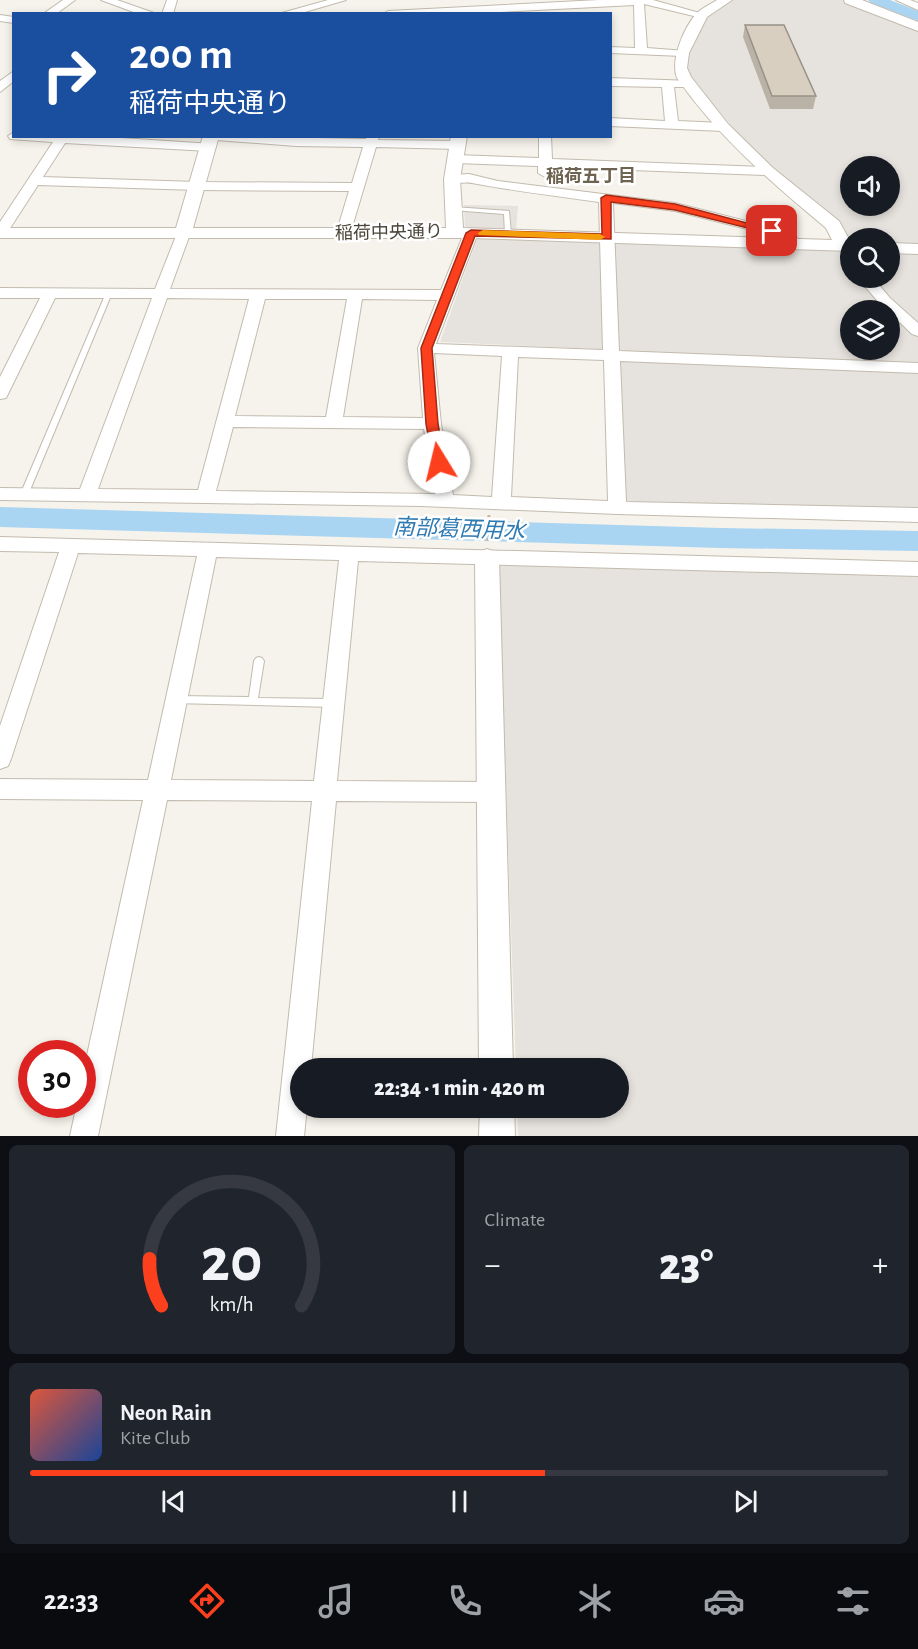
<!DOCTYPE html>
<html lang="en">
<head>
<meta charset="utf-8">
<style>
	body { margin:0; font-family:"Alegreya Sans","Noto Sans JP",sans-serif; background:#20242c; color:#f1f3f6; height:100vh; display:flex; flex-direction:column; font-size:22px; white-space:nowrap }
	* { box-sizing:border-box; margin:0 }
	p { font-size:20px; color:#9ea1a6 }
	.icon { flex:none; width:33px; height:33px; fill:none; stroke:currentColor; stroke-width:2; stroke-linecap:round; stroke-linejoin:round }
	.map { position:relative; height:1136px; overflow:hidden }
	.panel { display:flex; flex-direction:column; gap:9px; padding:9px; background:#0d0f14; flex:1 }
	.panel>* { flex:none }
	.hud { position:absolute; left:12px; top:12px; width:600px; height:126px; border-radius:0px; box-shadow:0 3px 9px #0003; background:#1a4fa0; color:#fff; overflow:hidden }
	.controls { position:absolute; left:840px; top:156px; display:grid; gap:12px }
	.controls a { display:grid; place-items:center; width:60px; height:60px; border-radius:50%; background:#171b24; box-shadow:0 3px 9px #0003; font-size:30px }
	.speed { position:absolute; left:18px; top:1040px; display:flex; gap:12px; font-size:30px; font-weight:700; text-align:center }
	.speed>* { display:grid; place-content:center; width:78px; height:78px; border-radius:50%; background:#171b24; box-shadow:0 3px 9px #0003; line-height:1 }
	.speed .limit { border:9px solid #d22; background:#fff; color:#111 }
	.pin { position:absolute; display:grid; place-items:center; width:51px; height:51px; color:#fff; margin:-26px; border-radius:12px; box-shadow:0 3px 9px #0006 }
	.me { position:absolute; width:66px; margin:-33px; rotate:351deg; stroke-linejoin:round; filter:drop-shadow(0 0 4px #0008) }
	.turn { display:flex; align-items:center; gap:21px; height:126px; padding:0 18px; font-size:27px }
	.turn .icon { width:78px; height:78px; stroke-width:2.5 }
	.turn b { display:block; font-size:42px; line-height:51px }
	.big { font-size:45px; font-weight:800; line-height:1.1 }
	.panel .tile { flex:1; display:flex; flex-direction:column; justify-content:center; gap:9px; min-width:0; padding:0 21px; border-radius:9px; background:#20242c }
	.panel .dial { align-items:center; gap:0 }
	.dial svg { height:156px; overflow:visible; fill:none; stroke:#363941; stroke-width:7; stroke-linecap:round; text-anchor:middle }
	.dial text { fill:#f1f3f6; stroke:none }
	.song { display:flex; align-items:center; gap:18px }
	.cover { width:72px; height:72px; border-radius:9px; background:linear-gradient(135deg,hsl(10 70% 55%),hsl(220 70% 35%)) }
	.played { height:6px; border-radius:3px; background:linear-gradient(90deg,#fc3f1d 60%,#363941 60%) }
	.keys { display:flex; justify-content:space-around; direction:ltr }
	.heat { display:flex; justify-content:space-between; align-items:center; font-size:33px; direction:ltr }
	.panel .tiles { flex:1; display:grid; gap:9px; grid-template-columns:1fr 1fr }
	.tile:last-child { grid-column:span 2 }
	.trip { position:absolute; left:290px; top:1058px; width:339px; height:60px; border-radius:30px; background:#171b24; box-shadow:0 3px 9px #0003; font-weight:800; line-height:60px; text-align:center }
	.dock { display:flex; height:96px; justify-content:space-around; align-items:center; background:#090b0e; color:#9ea1a6 }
	.dock .icon { width:42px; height:42px }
	.dock .active { color:#fc3f1d }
	.dock b { font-size:27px; color:#f1f3f6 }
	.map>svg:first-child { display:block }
</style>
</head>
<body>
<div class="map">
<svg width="918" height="1136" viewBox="0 0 918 1136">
	<rect width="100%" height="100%" fill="#f6f3ec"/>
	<g fill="#e6e2dd" fill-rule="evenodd">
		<path d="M 733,0 L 846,0 L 918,29 L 918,509 L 632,504 L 625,499 L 619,364 L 624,361 L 622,350 L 440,342 L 477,239 L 850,251 L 850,278 L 890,278 L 890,238 L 850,238 L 850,240 L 841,224 L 781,175 L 739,135 L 691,78 L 686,64 L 688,57 L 707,16 ZM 850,166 L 890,166 L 890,206 L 850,206 ZM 850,310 L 890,310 L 890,350 L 850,350 Z"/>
		<polygon points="464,205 518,206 516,231 465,229"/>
		<polygon points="504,564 918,575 918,1136 518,1136 517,1107 618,1107 618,1068 516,1068 498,566"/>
	</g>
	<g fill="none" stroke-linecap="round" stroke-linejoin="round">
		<g fill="#a9d4f2" fill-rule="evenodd">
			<polygon points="868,0 890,0 918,11 918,21 871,3"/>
			<polygon points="0,507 721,528 918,531 918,551 721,548 0,527"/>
		</g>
		<g stroke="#c2bbae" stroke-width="2">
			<g id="service">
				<polygon points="454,207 509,211 511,234 508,236 505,234 504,214 452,210 452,208"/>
				<polygon points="109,291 112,293 28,495 27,497 21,497 20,495 106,293"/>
				<polygon points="259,657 262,658 264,661 258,698 333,699 337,700 338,703 337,706 333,707 173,703 172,700 173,697 177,696 249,697 254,661 256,658"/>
			</g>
		</g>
		<g stroke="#c2bbae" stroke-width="2">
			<g id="minor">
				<polygon points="63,0 75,0 56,14 43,14"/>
				<polygon points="101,0 117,0 157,14 139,14"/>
				<polygon points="167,0 177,0 173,14 162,14"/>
				<polygon points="328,0 346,0 298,14 278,14"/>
				<polygon points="599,0 653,0 707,15 702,18 644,4 647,48 686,51 688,53 682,56 610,53 610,47 635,48 634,5 460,14 383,14 388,11"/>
				<polygon points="896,0 910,0 918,3 918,10"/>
				<polygon points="0,15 14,17 14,23 0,21"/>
				<polygon points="14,71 14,81 0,92 0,81"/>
				<polygon points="610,78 692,81 692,87 674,87 678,121 723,123 729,127 723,131 610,126 610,118 665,121 662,87 610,86"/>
				<polygon points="14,132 14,136 90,136 213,144 214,147 208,151 65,143 43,177 197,182 352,183 363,147 296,146 216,140 210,136 366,139 367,136 379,136 378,140 458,141 464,145 458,149 376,147 350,234 343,238 336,234 349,191 197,190 38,185 5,236 0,237 0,222 53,142 10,139 8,136"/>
				<polygon points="539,136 551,136 552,159 767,167 774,171 767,175 552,167 552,173 545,177 538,173 538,166 456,163 449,159 456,155 539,158"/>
				<path d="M 469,174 L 498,181 L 675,203 L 790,232 L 804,244 L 797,248 L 780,238 L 767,234 L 675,211 L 613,203 L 619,351 L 918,363 L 918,373 L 620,361 L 626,502 L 918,508 L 918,522 L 617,514 L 421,506 L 0,500 L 0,488 L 80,489 L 152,298 L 55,298 L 8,394 L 6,398 L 0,399 L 0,377 L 40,298 L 0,298 L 0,288 L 155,289 L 178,231 L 183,230 L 190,234 L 170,289 L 441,290 L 464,233 L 466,230 L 476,230 L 478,233 L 436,344 L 603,350 L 599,202 C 557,196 514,191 472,183 C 463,181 452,186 445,179 L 452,175 ZM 167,298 L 249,299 L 198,490 L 98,489 ZM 265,299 L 347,299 L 326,417 L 235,416 ZM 362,299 L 437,300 L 418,348 L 423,418 L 343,417 ZM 434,353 L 502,356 L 492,497 L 453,495 L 441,424 ZM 518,357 L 604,360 L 608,501 L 511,497 ZM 233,427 L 424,429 L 435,494 L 216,491 Z"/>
				<polygon points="858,278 873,278 890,298 918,323 918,336 912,334 890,313 890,310 880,304"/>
				<path d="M 0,537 L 918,562 L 918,576 L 358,561 L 337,781 L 492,782 L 500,785 L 504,792 L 500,799 L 492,802 L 336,801 L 311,1068 L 300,1068 L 300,1107 L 307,1107 L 304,1136 L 276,1136 L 312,801 L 167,800 L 98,1136 L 70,1136 L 77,1104 L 82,1104 L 82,1078 L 143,800 L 0,799 L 0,779 L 148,780 L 197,556 L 78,553 L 11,759 L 8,766 L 0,769 L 0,726 L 59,552 L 0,551 ZM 216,557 L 339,560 L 314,781 L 171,780 Z"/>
			</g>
		</g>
		<g stroke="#c2bbae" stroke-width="2">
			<g id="tertiary">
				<path d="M 717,0 L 732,0 L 707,17 L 689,53 L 687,68 L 691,77 L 728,124 L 773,168 L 839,221 L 850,241 L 850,251 L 471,238 L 0,238 L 0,228 L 176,228 L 203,136 L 219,136 L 193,228 L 446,228 L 444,179 L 451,136 L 467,136 L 460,179 L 463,228 L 832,240 L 826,228 C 771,182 718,137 677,78 C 670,60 684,27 697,13 C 702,8 711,4 717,0 Z"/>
				<polygon points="844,0 862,0 918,22 918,31 845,3"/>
				<polygon points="890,243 918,244 918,254 890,253"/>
				<polygon points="487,549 495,552 499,558 513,1068 479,1068 475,558 479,552"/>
				<polygon points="480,1107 514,1107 515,1136 479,1136"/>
			</g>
		</g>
		<polyline stroke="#c4b79f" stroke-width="3" stroke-dasharray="3 3" stroke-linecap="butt" points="488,541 489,515"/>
		<use href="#service" fill="#fff" fill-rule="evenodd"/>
		<use href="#minor" fill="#fff" fill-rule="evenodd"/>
		<use href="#tertiary" fill="#fff" fill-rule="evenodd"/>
	</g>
	<polygon fill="#bab2a6" points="745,25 816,96 813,109 770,109 743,37"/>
	<polygon fill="#d8cfc1" stroke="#979187" stroke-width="1.5" points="745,25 784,25 816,96 772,96"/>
	<polygon fill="#fc3f1d" stroke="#a42913" stroke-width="1.5" points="606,195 675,204 777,231 772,234 675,210 611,202 611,239 475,236 432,348 438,424 445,462 439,466 434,465 426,424 421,348 466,233 471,230 602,234 601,198"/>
	<polygon fill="#f59e0b" points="483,230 600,234 605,237 600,240 479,235 478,233"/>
	<g text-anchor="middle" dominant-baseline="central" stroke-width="5" stroke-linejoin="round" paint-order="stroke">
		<g font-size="18" font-weight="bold" fill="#6e6250" stroke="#fff">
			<text x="591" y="177">稲荷五丁目</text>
		</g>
		<g font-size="18" fill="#4b4439" stroke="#fff">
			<text transform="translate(389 233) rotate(-1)">稲荷中央通り</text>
		</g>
		<g font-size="22" font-style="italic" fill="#2e7ab2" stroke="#fff">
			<text transform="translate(459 529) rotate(2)">南部葛西用水</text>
		</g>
	</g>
</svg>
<div class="controls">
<a><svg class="icon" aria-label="sound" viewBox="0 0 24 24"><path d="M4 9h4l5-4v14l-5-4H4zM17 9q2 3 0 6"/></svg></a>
<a><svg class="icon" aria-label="search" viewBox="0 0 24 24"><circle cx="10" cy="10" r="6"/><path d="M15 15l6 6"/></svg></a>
<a><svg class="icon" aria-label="layers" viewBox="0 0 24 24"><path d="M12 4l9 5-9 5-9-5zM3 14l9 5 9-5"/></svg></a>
</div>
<div class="speed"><div class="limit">30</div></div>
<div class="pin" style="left:772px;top:231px;background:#d93025"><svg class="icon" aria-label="arrive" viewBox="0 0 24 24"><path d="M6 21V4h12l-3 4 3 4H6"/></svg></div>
<svg class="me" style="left:439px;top:462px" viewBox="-20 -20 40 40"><circle r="19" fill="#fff"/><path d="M0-13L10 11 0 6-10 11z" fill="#fc3f1d"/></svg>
<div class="trip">22:34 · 1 min · 420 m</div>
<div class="hud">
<div class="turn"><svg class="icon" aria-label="right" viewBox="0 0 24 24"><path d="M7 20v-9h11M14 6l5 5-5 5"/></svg><div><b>200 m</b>稲荷中央通り</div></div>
</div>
</div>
<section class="panel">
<div class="tiles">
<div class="tile dial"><svg viewBox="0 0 100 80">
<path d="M14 69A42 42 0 1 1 86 69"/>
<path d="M14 69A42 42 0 0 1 8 45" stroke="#fc3f1d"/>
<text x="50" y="56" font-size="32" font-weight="700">20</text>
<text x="50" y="72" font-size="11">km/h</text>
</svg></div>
<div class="tile"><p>Climate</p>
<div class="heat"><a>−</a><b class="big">23°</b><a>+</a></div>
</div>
<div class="tile">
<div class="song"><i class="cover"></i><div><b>Neon Rain</b><p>Kite Club</p></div></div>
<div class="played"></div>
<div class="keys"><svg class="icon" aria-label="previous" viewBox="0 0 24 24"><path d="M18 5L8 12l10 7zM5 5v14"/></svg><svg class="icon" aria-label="pause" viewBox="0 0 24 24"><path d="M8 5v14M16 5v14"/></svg><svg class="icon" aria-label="next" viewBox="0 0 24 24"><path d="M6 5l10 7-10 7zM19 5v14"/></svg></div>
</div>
</div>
</section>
<nav class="dock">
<b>22:33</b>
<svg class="icon active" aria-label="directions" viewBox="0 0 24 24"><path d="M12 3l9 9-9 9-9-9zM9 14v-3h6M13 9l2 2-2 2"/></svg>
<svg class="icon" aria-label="music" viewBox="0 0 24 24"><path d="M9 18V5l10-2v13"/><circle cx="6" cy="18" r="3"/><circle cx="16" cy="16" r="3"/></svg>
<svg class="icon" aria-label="phone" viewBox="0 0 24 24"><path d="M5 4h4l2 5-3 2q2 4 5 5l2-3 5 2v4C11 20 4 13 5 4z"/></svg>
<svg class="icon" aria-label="climate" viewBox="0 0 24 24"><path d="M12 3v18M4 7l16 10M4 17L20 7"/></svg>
<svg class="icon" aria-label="car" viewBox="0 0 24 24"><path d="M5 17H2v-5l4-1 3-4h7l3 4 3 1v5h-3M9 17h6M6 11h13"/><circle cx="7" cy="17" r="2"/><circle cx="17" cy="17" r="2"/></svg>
<svg class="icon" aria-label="filters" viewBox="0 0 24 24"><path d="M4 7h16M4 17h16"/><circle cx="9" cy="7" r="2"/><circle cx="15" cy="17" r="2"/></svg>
</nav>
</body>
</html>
